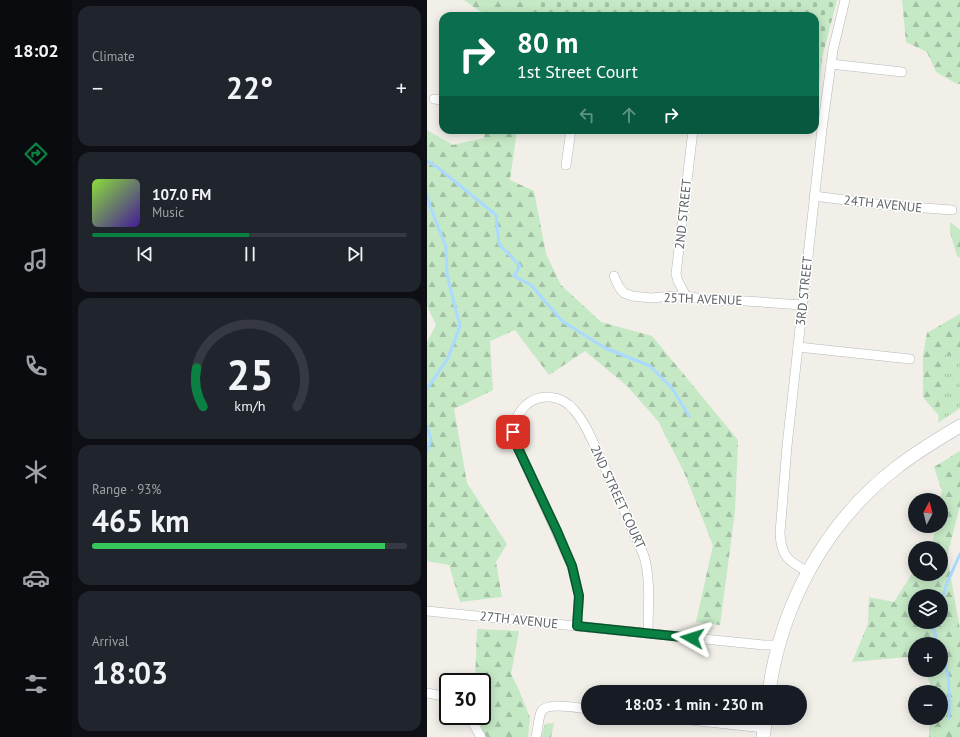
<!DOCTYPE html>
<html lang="en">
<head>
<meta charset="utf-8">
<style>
	body { margin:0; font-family:"PT Sans",sans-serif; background:#20242c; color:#f1f3f6; height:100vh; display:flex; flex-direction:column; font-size:15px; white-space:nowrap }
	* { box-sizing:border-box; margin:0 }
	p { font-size:13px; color:#9ea1a6 }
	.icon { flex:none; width:22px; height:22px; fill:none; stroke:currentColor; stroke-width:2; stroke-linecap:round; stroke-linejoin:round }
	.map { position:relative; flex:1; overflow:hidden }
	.panel { display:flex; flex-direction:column; gap:6px; padding:6px; background:#0d0f14; width:355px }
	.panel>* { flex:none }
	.guide { position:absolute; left:12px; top:12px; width:380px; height:122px; border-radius:12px; box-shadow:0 2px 10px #0003; background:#0b6e4f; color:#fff; overflow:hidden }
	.needle { width:26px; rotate:7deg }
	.buttons { position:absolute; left:481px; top:493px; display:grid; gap:8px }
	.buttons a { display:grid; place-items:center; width:40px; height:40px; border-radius:50%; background:#171b24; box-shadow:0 2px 10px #0003; font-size:20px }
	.speed { position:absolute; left:12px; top:673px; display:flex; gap:8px; font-size:20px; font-weight:700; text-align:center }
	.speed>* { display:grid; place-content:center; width:52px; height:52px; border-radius:50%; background:#171b24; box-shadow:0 2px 10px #0003; line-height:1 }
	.speed .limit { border:2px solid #111; border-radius:6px; background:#fff; color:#111 }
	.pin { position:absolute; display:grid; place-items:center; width:34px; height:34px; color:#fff; margin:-17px; border-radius:8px; box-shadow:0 2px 6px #0006 }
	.me { position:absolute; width:44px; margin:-22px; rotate:276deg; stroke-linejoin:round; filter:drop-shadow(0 0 3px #0008) }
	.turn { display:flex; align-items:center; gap:14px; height:84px; padding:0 12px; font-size:18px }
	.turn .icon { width:52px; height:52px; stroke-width:2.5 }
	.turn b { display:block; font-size:28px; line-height:34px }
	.lanes { display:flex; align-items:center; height:38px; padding:0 12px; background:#0003; justify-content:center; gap:20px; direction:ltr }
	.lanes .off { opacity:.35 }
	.big { font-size:30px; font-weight:700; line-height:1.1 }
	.panel .tile { flex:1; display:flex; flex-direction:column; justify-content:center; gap:6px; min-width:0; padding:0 14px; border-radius:12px; background:#20242c }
	.panel .dial { align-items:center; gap:0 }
	.dial svg { height:104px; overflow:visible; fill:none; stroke:#363941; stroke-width:7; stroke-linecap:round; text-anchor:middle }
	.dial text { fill:#f1f3f6; stroke:none }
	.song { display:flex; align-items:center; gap:12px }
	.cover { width:48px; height:48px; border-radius:6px; background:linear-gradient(135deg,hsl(90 70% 55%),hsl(260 70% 35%)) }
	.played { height:4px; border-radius:2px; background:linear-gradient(90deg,#0b8043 50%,#363941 50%) }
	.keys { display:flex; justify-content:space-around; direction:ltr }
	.heat { display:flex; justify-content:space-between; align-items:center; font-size:22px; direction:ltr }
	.charge { height:6px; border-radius:3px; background:linear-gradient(90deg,#34c759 93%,#363941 0) }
	.trip { position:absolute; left:154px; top:685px; width:226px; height:40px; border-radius:20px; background:#171b24; box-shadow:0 2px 10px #0003; font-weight:700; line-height:40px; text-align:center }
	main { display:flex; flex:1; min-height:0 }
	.dock { display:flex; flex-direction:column; width:72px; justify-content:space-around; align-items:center; background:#090b0e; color:#9ea1a6 }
	.dock .icon { width:28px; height:28px }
	.dock .on { color:#0b8043 }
	.dock b { font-size:18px; color:#f1f3f6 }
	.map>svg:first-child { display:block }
</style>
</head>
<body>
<main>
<nav class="dock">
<b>18:02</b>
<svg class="icon on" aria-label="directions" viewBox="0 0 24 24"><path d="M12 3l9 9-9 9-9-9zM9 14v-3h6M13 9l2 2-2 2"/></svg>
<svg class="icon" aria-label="music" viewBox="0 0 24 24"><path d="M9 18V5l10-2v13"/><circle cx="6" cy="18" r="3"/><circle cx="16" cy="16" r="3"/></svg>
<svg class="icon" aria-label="phone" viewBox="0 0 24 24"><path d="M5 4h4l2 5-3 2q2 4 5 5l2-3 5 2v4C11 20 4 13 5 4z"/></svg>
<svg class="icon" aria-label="climate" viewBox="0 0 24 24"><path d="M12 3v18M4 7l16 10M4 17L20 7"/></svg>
<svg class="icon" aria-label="car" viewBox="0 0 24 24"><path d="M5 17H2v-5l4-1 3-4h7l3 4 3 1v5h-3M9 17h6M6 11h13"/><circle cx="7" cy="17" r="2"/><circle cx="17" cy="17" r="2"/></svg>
<svg class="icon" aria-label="filters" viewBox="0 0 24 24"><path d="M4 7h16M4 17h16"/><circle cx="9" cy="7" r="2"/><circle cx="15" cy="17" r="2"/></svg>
</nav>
<section class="panel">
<div class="tile"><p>Climate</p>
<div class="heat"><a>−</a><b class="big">22°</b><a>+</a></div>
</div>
<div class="tile">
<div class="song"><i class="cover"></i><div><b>107.0 FM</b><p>Music</p></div></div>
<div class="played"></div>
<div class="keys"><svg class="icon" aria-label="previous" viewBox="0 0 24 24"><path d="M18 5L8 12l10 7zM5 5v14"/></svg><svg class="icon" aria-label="pause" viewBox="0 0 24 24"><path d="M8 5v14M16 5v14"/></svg><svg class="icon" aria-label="next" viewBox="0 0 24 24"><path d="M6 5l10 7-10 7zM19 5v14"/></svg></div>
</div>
<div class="tile dial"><svg viewBox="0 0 100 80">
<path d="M14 69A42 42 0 1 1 86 69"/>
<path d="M14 69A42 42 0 0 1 9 39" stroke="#0b8043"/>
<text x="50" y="56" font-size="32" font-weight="700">25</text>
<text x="50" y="72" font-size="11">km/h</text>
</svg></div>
<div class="tile"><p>Range · 93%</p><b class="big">465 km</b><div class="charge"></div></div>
<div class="tile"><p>Arrival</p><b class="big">18:03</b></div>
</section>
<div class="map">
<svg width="533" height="737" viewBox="0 0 533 737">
	<defs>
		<pattern id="forest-firs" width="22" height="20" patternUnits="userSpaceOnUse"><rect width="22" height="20" fill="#c5e8c5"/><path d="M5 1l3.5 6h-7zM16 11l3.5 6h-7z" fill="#a3c0a4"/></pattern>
		<pattern id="cemetery-stones" width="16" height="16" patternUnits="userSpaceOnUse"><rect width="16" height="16" fill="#c5e8c5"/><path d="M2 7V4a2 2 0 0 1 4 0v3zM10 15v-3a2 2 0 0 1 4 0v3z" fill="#a3c0a4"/></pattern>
		<pattern id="park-tufts" width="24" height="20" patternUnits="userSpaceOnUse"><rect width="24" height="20" fill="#c5e8c5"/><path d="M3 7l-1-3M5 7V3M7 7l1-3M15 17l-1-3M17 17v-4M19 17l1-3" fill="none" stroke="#a3c0a4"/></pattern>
	</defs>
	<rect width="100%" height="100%" fill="#f1efe8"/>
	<g fill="url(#forest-firs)" fill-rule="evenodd">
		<polygon points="37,0 214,0 222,16 59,16"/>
		<polygon points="475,0 533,0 533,84 530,84 509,72 500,52 479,42"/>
		<polygon points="0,130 26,145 57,138 58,130 90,130 83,180 107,191 119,254 134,285 174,322 225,336 311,440 308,511 293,625 269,622 286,545 257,472 231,421 200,386 158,351 122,375 88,330 63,341 66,390 27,409 40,483 80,544 69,562 75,597 33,602 22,565 0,561 0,342 9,325 0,306"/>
		<polygon points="523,222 533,230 533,258 530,256 523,232"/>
		<polygon points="533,313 533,408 513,417 496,397 496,355 500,333 531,315"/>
		<path d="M 533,451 L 533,506 L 520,556 L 533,629 L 533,737 L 502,737 L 502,718 L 514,718 L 514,692 L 503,692 L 503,683 L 497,670 L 514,670 L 514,644 L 488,644 L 488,657 L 469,658 L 425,662 L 441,624 L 442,597 L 467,602 L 488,569 L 488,574 L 514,574 L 514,548 L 502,548 L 506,541 L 509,526 L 514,526 L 513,500 L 515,491 L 507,467 ZM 488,596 L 514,596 L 514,622 L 488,622 Z"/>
		<polygon points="50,629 92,631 84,674 92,690 103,718 101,737 60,737 58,736 50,716 55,716 55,682 48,682"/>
		<polygon points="127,723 124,737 114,737 118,724"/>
	</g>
	<polygon fill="url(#cemetery-stones)" points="108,0 410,0 395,58 388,118 388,16 106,16"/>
	<polygon fill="url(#park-tufts)" points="518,355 533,356 533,408 511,423"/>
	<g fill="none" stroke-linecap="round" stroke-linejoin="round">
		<g stroke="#aadaff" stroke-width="3">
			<polyline points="0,161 10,167 69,215 72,244 93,266 87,276 104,285 135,321 178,348 223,366 245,388 262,416"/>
			<polyline points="0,195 3,206 19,247 20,275 33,326 21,358 0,389"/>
			<polyline points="0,426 4,440 0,451"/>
			<polyline points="514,602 520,583 533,554"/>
			<polyline points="508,622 506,627 511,644"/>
			<path d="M 514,652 C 524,673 522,696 522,718"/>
		</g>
		<g stroke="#b5b8bc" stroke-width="10">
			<g id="street">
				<polyline points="404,64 475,72"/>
				<polyline points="7,99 16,100"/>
				<polyline points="139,165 144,130"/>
				<polyline points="387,196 458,205 525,210"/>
				<polyline points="187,276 192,287 197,293 205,296 224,298 246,296 259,296 279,300 319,301 375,305"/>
				<polyline points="259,296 251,281 249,274 266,130"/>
				<polyline points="371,347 483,359"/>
				<path d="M 381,572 C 361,561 354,556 353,533 L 360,446 L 395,129 L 406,50 L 418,0"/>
				<polyline points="0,611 337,645 351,645"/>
				<path d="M 150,626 L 152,596 L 145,566 L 87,439 C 86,426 89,415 98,406 C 112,392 135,395 147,410 C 158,422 165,440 172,455 C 188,488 202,522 217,556 C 224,580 221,608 221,633"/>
				<polyline points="0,693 21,697"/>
				<polyline points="42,716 54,737"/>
				<polyline points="244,718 337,728"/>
				<path d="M 109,737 C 111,729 111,720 114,712 C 119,701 150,708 161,709"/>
			</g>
		</g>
		<g stroke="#b6babf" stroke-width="14">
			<g id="secondary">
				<path d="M 342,692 C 354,604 399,522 469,468 C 489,452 511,439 533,426"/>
				<polyline points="336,737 339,718"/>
			</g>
		</g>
		<use href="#street" stroke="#fff" stroke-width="9"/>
		<use href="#secondary" stroke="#fff" stroke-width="13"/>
	</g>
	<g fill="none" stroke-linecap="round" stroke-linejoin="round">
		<g stroke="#07532c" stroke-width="10">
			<polyline id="route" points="86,432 87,439 90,446 130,531 145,566 152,596 150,626 265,638"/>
		</g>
		<use href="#route" stroke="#0b8043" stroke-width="7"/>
	</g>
	<g text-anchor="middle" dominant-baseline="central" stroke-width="3" stroke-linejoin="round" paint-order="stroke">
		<g font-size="13" fill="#5f6368" stroke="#fff">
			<text transform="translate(456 204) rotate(6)">24TH AVENUE</text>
			<text transform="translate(256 214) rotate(-84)">2ND STREET</text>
			<text transform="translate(377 291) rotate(-84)">3RD STREET</text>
			<text transform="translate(276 299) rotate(2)">25TH AVENUE</text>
			<text transform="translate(191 497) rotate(65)">2ND STREET COURT</text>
			<text transform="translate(92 620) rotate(6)">27TH AVENUE</text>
		</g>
	</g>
</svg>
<div class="buttons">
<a><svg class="needle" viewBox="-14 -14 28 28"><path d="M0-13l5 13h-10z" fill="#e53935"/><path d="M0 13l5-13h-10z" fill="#9ea1a6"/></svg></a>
<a><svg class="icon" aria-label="search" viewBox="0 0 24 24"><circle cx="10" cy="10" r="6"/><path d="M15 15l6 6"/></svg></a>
<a><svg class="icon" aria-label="layers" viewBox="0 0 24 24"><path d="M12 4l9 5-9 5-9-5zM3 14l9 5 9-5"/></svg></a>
<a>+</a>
<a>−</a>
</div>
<div class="speed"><div class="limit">30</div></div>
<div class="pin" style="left:86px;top:432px;background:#d93025"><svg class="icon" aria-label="arrive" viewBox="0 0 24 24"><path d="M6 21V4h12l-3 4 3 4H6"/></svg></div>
<svg class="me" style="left:265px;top:638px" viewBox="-20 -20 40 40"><path d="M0-17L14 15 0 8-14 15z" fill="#0b8043" stroke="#fff" stroke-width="4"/></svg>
<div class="trip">18:03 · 1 min · 230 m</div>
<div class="guide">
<div class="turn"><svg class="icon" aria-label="right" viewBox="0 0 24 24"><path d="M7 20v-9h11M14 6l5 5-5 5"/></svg><div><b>80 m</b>1st Street Court</div></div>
<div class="lanes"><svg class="icon off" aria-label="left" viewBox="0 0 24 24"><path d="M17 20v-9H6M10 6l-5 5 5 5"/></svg><svg class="icon off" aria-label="ahead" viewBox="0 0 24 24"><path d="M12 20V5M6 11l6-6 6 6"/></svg><svg class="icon" aria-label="right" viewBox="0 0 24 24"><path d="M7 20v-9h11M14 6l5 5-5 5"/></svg></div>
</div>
</div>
</main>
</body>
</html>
